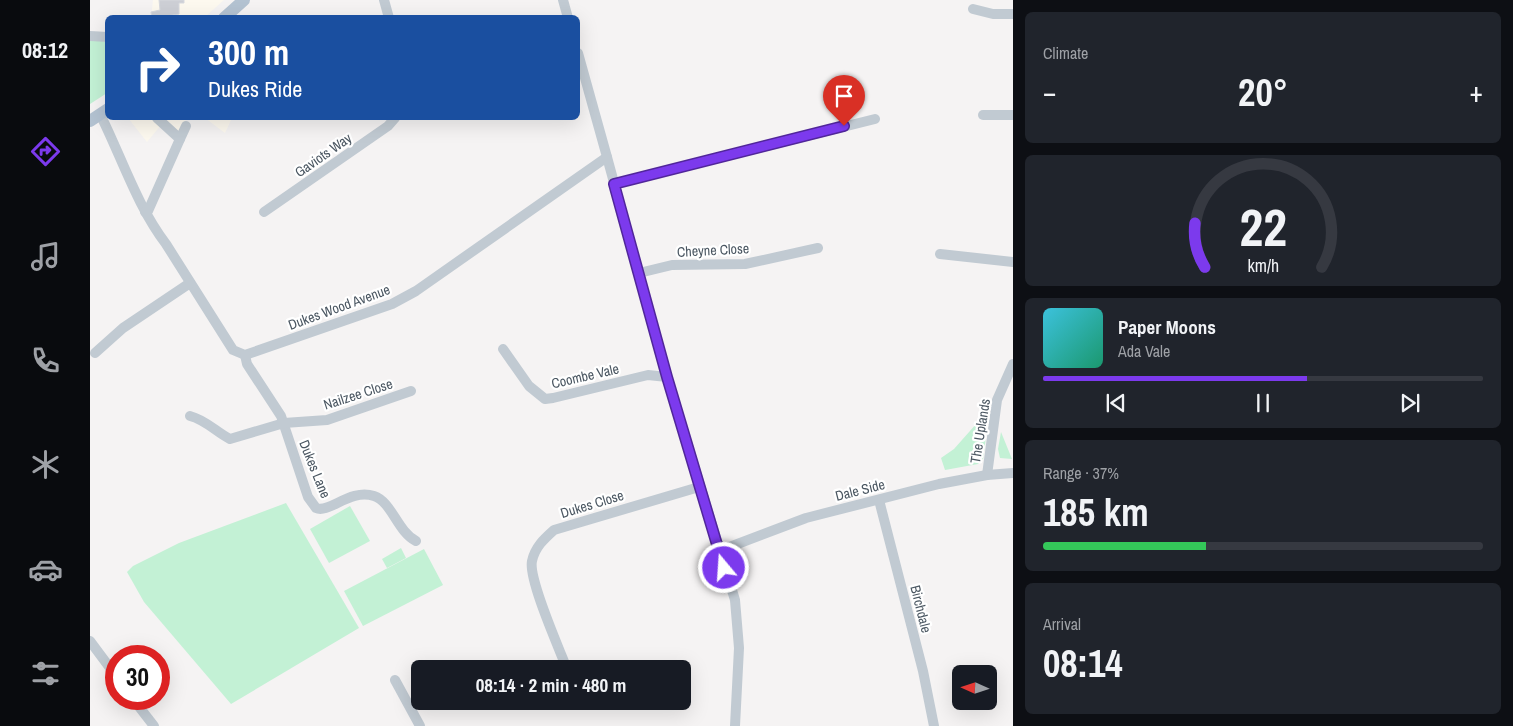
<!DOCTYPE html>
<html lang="en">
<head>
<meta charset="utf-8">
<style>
	body { margin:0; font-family:"Archivo Narrow",sans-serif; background:#20242c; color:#f1f3f6; height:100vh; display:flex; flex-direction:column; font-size:19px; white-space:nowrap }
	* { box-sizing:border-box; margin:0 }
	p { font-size:16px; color:#9ea1a6 }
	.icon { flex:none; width:28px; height:28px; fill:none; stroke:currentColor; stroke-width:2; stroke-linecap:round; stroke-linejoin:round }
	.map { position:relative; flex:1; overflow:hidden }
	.details { display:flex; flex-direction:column; gap:12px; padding:12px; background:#0d0f14; width:500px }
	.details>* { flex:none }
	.banner { position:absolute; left:15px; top:15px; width:475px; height:105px; border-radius:8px; box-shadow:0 5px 20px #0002; background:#1a4fa0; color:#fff; overflow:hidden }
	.needle { width:32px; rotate:273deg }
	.buttons { position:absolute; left:862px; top:665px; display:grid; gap:10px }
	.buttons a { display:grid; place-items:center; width:45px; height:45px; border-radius:8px; background:#171b24; box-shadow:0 5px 20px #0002; font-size:25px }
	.speed { position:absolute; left:15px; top:645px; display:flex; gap:10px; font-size:25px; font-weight:700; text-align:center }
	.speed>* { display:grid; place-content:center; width:65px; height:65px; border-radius:50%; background:#171b24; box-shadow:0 5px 20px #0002; line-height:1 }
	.speed .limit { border:8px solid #d22; background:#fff; color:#111 }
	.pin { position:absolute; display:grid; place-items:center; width:42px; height:42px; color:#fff; margin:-51px -21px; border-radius:50% 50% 50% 0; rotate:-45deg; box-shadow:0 0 5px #0007 }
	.pin .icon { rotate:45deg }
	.me { position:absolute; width:55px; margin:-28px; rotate:342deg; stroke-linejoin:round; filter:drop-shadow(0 0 4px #0008) }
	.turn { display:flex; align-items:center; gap:18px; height:105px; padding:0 20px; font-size:22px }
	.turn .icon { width:65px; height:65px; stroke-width:2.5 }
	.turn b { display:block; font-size:35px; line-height:42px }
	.big { font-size:38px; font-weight:800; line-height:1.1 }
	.details .widget { flex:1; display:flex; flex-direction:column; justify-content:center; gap:8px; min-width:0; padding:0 18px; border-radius:8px; background:#20242c }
	.details .dial { align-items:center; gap:0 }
	.dial svg { height:130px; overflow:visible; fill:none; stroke:#363941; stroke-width:7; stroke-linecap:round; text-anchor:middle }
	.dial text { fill:#f1f3f6; stroke:none }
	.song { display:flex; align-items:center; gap:15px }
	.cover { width:60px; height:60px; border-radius:8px; background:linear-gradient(135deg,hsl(190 70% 55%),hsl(160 70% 35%)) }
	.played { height:5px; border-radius:2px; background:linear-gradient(90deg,#7c3aed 60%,#363941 60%) }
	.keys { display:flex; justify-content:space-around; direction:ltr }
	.heat { display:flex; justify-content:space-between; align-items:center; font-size:28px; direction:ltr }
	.charge { height:8px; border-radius:4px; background:linear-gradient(90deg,#34c759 37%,#363941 0) }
	.trip { position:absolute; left:321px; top:660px; width:280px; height:50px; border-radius:8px; background:#171b24; box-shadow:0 5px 20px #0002; font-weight:800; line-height:50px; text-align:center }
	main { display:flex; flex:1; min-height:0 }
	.dock { display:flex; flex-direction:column; width:90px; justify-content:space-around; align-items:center; background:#090b0e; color:#9ea1a6 }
	.dock .icon { width:35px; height:35px }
	.dock .current { color:#7c3aed }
	.dock b { font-size:22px; color:#f1f3f6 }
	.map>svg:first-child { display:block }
</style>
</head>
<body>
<main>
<nav class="dock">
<b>08:12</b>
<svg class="icon current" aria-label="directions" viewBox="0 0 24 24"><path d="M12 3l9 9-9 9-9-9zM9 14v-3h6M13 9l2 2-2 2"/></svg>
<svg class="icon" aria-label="music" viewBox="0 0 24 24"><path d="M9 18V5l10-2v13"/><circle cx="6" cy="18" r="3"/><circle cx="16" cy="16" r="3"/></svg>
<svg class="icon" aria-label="phone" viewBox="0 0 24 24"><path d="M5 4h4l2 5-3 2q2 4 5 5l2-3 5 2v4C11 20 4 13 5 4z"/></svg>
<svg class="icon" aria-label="climate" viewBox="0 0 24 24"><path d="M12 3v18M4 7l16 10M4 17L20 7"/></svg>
<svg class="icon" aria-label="car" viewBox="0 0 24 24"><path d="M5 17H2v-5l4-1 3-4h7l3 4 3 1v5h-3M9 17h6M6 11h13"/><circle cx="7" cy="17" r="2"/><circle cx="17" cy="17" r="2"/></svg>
<svg class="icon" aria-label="filters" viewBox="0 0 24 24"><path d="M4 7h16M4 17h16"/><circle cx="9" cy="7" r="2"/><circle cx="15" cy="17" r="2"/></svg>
</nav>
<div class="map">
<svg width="923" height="726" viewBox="0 0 923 726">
	<rect width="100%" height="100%" fill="#f5f3f3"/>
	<g fill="#fdf9ef">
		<polygon points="63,0 134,0 115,17 61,18"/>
		<polygon points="38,118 97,118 85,138 72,124 57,142"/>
		<polygon points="115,118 142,118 135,133"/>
	</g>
	<g fill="#c3f1d5">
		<polygon points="0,39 18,42 17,93 0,104"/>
		<polygon points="895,414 899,415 893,459 888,464 855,470 851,458 864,449"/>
		<polygon points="911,432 922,459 910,458 908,449"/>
		<polygon points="196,503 269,628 141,704 54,602 37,572 43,566 89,543"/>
		<polygon points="260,506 280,541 239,563 220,529"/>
		<polygon points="311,548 316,558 297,568 292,559"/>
		<polygon points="334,549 353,585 273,626 254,591"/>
	</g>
	<polygon fill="#cdcfd5" stroke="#d7d9de" points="69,0 94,0 94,3 89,3 89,14 62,18 61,12 70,10"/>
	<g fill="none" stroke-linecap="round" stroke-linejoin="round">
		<g stroke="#c1cad2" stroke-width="10">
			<polyline points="294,0 299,18"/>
			<polyline points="473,0 478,18"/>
			<polyline points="883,9 903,14 923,14"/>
			<polyline points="0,36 18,37"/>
			<path d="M 10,114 C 32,158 47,206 76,244 L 143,350 L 155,355 L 302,304 L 326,291 L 517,157 L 488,53"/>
			<polyline points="893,115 923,115"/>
			<polyline points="90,139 96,126"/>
			<polyline points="517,157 577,377 645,600 649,648 645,726"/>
			<polyline points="524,184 785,119"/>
			<polyline points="55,212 58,211 90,139 67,118"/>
			<polyline points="174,212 298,126 305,118"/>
			<polyline points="850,254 923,262"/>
			<polyline points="549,273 582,265 655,264 728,248"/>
			<polyline points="413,349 439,386 455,399 463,398 558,375 577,377"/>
			<polyline points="5,353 33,328 100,283"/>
			<path d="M 155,355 L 157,364 L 191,416 L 218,497 L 226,508 C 239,514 260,488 284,496 C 302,502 307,531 326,541"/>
			<path d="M 100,416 C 116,420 126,432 140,439 L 194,423 L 237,420 L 321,391"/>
			<polyline points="897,475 907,400 923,364"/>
			<polyline points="789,500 833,671 844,726"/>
			<polyline points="629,551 716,518 849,484 897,475 923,473"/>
			<polyline points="0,641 26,676"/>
			<path d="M 477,669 C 469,648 438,579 442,561 C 445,547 454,539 464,530 L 609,487"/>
			<polyline points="305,680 330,726"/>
			<polyline points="43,699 64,726"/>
		</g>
		<g stroke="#b3c2d1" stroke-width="12">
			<polyline points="134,18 154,0"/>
			<polyline points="0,121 18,109"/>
		</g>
	</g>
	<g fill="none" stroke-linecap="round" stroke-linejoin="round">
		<g stroke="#51269a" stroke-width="12">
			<polyline id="route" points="634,568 577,377 524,184 754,126"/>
		</g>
		<use href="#route" stroke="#7c3aed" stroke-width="9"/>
	</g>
	<g text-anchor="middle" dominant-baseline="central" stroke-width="4.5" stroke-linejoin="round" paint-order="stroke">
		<g font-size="14" fill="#4a5661" stroke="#fff">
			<text transform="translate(233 155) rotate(-35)">Gaviots Way</text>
			<text transform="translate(623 250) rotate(-3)">Cheyne Close</text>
			<text transform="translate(249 307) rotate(-20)">Dukes Wood Avenue</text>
			<text transform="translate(495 376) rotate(-13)">Coombe Vale</text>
			<text transform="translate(268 394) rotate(-18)">Nailzee Close</text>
			<text transform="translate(890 431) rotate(-81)">The Uplands</text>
			<text transform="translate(225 469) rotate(68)">Dukes Lane</text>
			<text transform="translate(770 490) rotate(-14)">Dale Side</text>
			<text transform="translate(502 504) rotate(-17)">Dukes Close</text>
			<text transform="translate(831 609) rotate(76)">Birchdale</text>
		</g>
	</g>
</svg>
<div class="buttons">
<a><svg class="needle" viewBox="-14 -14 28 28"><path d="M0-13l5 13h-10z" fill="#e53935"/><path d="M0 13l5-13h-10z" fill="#9ea1a6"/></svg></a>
</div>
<div class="speed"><div class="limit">30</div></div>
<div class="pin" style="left:754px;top:126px;background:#d93025"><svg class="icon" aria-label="arrive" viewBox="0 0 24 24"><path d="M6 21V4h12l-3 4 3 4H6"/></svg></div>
<svg class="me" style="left:634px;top:568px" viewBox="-20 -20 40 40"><circle r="17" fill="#7c3aed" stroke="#fff" stroke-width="3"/><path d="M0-11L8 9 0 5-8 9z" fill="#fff"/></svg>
<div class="trip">08:14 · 2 min · 480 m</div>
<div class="banner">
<div class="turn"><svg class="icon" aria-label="right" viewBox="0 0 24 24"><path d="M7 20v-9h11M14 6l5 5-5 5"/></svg><div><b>300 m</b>Dukes Ride</div></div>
</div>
</div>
<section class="details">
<div class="widget"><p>Climate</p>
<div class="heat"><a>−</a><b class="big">20°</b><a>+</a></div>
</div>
<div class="widget dial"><svg viewBox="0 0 100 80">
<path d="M14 69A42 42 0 1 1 86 69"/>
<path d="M14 69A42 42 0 0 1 8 42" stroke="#7c3aed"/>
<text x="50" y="56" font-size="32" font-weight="700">22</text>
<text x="50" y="72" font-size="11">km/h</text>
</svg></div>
<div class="widget">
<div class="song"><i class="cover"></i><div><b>Paper Moons</b><p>Ada Vale</p></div></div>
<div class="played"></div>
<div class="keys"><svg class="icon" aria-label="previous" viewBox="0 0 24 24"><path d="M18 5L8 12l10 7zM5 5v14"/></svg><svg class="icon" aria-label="pause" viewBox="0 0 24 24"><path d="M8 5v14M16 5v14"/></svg><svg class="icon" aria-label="next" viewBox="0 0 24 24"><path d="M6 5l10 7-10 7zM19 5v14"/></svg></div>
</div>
<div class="widget"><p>Range · 37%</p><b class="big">185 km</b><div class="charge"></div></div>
<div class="widget"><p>Arrival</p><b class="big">08:14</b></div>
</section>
</main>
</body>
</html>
